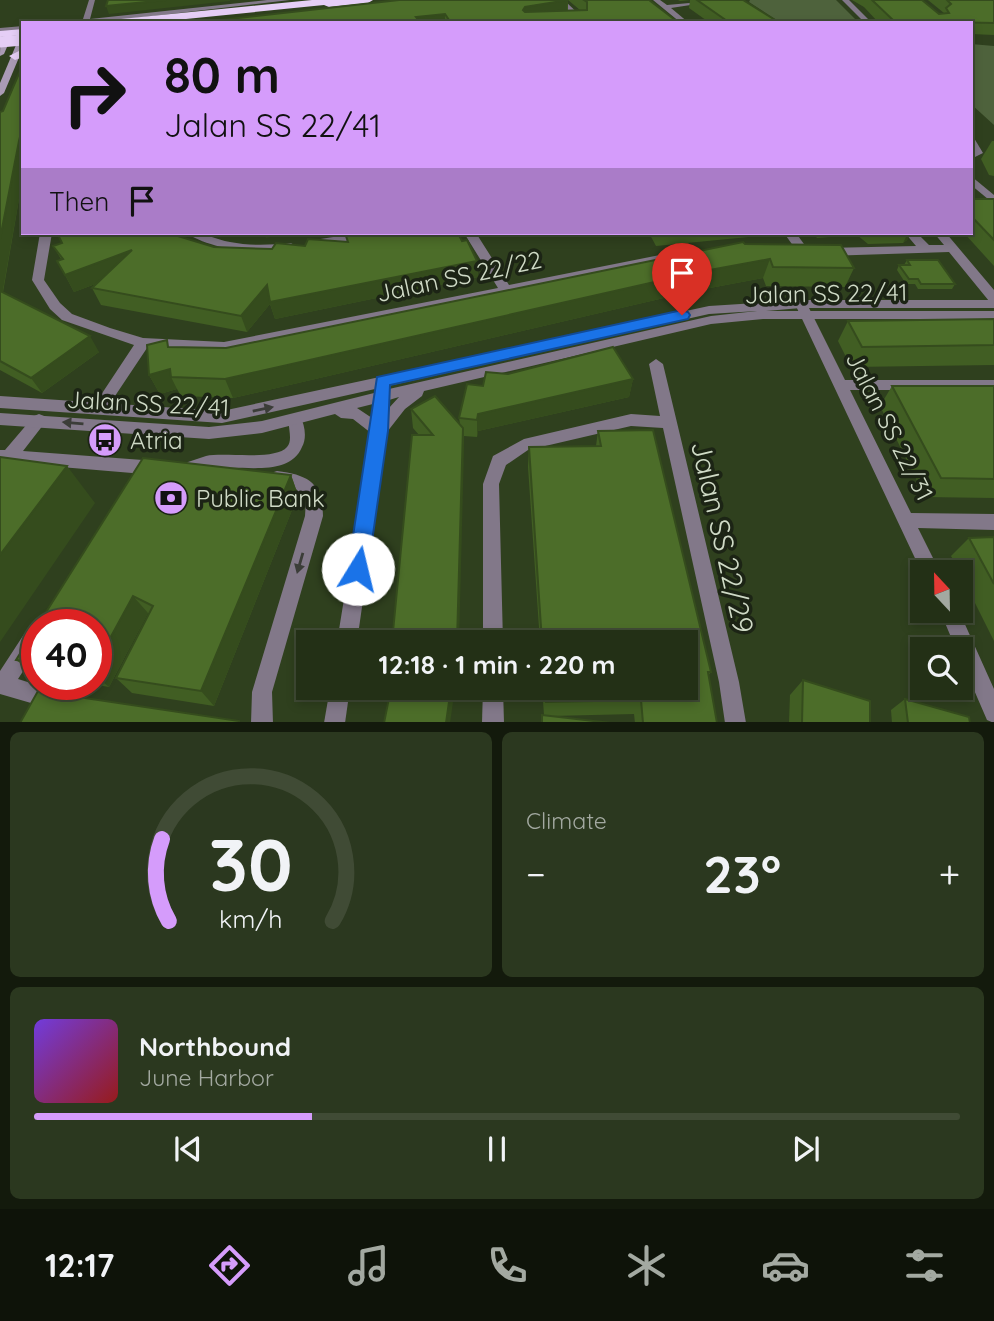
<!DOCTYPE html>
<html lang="en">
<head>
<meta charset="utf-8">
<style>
	body { margin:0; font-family:Quicksand,sans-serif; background:#2b381f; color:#f1f3f6; height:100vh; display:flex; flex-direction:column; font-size:26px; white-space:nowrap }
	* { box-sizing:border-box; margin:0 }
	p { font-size:23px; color:#a3a9a1 }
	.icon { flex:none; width:38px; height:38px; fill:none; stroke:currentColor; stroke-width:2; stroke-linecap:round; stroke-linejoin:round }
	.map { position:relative; height:722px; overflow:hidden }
	.panel { display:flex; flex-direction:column; gap:10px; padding:10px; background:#131a0c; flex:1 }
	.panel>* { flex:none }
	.hud { position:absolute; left:21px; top:21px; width:952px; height:214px; border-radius:0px; box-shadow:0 4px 10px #0003,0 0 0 2px #404b35; background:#d59cfb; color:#111; overflow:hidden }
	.needle { width:46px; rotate:338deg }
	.fabs { position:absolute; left:910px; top:560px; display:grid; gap:14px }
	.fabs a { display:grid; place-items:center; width:63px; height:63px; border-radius:0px; background:#233016; box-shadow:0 4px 10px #0003,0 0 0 2px #404b35; font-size:35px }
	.speed { position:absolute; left:21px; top:609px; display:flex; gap:14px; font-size:35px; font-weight:700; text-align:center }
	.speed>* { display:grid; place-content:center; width:91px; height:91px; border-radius:50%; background:#233016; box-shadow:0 4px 10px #0003,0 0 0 2px #404b35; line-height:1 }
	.speed .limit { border:10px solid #d22; background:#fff; color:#111 }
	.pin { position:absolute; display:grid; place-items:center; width:60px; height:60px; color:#fff; margin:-72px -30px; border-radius:50% 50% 50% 0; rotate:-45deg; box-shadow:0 0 7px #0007 }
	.pin .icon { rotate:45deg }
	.me { position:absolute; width:77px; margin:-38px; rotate:9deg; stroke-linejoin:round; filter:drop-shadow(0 0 5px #0008) }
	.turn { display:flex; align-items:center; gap:24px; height:147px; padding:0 28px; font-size:32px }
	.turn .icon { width:91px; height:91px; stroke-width:2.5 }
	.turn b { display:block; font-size:49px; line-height:60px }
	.then { display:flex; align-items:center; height:66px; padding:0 28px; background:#0003; gap:14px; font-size:26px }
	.big { font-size:52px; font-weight:700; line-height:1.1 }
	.panel .tile { flex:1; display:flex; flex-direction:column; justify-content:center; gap:10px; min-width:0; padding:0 24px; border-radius:10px; background:#2b381f }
	.panel .dial { align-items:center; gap:0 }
	.dial svg { height:182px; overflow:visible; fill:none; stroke:#404b35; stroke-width:7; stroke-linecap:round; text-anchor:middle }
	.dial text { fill:#f1f3f6; stroke:none }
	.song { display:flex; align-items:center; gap:21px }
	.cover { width:84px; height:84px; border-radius:10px; background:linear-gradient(135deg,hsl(260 70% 55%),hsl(0 70% 35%)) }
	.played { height:7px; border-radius:4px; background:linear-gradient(90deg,#d59cfb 30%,#404b35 30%) }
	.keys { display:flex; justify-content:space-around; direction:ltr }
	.heat { display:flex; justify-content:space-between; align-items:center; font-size:38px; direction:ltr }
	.panel .tiles { flex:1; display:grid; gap:10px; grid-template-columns:1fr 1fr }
	.tile:last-child { grid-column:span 2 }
	.trip { position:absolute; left:296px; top:630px; width:402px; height:70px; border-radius:0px; background:#233016; box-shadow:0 4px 10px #0003,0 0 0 2px #404b35; font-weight:700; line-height:70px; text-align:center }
	.menu { display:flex; height:112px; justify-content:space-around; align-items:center; background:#0e1309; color:#a3a9a1 }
	.menu .icon { width:49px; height:49px }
	.menu .on { color:#d59cfb }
	.menu b { font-size:32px; color:#f1f3f6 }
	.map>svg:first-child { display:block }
</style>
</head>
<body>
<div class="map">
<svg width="994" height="723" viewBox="0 0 994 723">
	<rect width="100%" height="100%" fill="#2f401e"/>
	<g fill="#4e623c">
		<polygon points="750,0 836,0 859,23 781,23 749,2"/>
		<polygon points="971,44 994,46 994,125 971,104"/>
	</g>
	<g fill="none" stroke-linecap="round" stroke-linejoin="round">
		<g fill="#827889" fill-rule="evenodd">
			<polygon points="89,0 95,0 90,19 267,0 290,0 93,23 67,23 83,19"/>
			<polygon points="557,0 564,0 588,23 580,23"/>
			<polygon points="653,0 660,0 667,5 723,0 671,8 689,23 681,23"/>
			<polygon points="842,0 849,0 872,23 865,23"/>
			<polygon points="23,26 23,30 0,32 0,28"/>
			<polygon points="971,137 974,138 983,153 971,159"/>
			<polygon points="971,176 994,195 994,204 971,185"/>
			<polygon points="40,233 52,233 44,280 60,303 72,314 110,328 143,338 224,342 498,288 464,233 476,233 509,285 680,251 697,250 703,254 697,258 680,259 224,352 147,348 103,414 93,414 91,410 134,345 62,320 50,309 32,280"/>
			<path d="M 187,233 C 203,232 215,239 230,242 C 250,246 271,245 291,243 L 297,247 C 277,261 205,248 187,233 Z"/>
			<polygon points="359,233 383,233 377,236 314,248 308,244 314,240"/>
			<polygon points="784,233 796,233 809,251 807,254 799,254"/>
			<polygon points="905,233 917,233 929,245 944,245 934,233 946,233 994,290 994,302 989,301 949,252 826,256 820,252 826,248 916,246"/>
			<polygon points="801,300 807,304 845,380 994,380 994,390 850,390 911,513 994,514 994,530 918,528 940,572 922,573 795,304"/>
			<polygon points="656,359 663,364 739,682 746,723 725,723 719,682 663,428 631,426 528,450 506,465 499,484 503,642 483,642 483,484 493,456 524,439 631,414 660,416 649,364"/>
			<polygon points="39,414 44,416 47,420 23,451 156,461 162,463 164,468 162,473 156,475 13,463 6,473 0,475 0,450 5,450 34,416"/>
			<path d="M 295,414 L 300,416 C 305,425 307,438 302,447 C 290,476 248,466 222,468 C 211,468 196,476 185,473 L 183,468 L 185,463 C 192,461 199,458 206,456 C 225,452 275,461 287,447 C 294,439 286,425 290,416 Z"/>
			<path d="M 277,471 C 308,475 322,482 323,516 L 272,692 L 273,723 L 251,723 L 252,692 L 305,516 L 306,499 L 294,487 L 271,483 L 269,478 L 271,473 Z"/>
			<polygon points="940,611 959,611 994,689 994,723 987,720 961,660 961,649 956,649"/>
			<polygon points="37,622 43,625 37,625 37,650 18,679 53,690 56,697 43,723 21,723 31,703 0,694 0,671 30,625"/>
			<polygon points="483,688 503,688 504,723 482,723"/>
		</g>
		<g fill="#827889" fill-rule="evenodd">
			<path d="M 801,300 L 994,300 L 994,308 L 801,308 L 766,311 L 994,311 L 994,319 L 763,319 L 711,324 L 424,391 L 422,396 L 405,409 L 387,432 L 357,642 L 337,642 L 371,433 L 353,419 L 341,418 L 335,414 L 262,433 L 209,439 L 0,425 L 0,413 L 209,427 L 262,421 L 374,393 L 375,389 L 222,423 L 0,408 L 0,396 L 222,411 L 709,306 ZM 757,311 L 711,316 L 389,389 L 388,386 L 709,314 ZM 399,397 L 388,409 L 389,400 ZM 373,404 L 372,418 L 357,408 Z"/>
			<polygon points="330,688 350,688 345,723 324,723"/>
		</g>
		<g fill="#aa9bb5" fill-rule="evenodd">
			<path d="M 9,31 L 13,33 L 4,54 L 0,56 C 0,47 0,35 9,31 Z"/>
			<polygon points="23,36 23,48 4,93 0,96 0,83 19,38"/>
		</g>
		<g fill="#e5cef6" fill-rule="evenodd">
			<polygon points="312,0 373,0 368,3 329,7 324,5 146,23 106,23 111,20"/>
			<polygon points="23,29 23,35 0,37 0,31"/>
			<polygon points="23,49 23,57 15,60 9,56"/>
		</g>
		<polyline stroke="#e5cef6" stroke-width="11" points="0,42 23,40"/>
	</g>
	<g fill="#415e23">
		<polygon points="568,0 649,0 679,23 193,23 568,0 568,11 580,10"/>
		<polygon points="678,0 743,0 780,23 710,23 689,8 690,0 680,1"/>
		<polygon points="852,0 922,0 939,14 944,13 928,0 994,0 994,35 971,34 971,23 879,23 864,7"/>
		<polygon points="23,64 23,176 3,292 99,352 42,393 0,370 0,112 3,111"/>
		<polygon points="992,141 994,141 994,176 989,175 981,159"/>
		<polygon points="971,199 994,199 994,266 964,233 971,233"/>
		<polygon points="649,233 769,233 769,235 656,246"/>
		<polygon points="813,233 911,233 907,240 903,243 868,244 857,235 817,238"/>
		<polygon points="462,241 477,261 478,277 275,319 270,304 247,332 101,305 92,288 98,283 74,292 65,275 61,259 53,246 62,243 272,249 347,242"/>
		<polygon points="745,244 854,268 845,287 766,286 763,278 694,291 233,398 181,396 177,389 160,394 149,375 170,347 226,348"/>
		<polygon points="907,260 955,284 952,289 918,289 915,284 906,284 897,270 899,265 904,265"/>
		<polygon points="994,319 994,365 851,367 838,341 848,321"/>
		<polygon points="508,374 633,379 629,397 478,431 477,437 464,436 464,447 419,435 413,428 411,409 460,424 459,418 483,386"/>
		<polygon points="892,386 994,386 994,498 925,497 880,406"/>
		<polygon points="598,431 711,672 708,676 717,723 635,723 634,714 551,716 611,723 541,723 542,715 544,715 542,688 686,688 686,642 540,642 528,467 529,447 596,446"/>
		<polygon points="291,475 298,495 214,706 132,693 116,678 149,613 148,613 109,687 91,684 96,684 96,625"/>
		<polygon points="994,537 994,641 961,575 961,572 960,572 951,556 969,538"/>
		<polygon points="37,627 37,675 16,660"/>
		<polygon points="803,680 870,723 789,723 790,695"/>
		<polygon points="905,699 970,723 892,723 891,710"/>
	</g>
	<g fill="#354c1d">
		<polygon points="166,0 230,0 230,1 109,14 106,6"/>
		<polygon points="568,0 567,13 525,20 523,10 525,7"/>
		<polygon points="445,14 445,23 417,23 416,17"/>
		<polygon points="23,125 23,176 1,301 0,299 0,239 19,141"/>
		<polygon points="264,233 289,233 266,238"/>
		<polygon points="908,233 911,233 907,240 903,243"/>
		<polygon points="132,250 140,267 74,292 65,275"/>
		<polygon points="770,259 763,278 694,291 233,398 225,379 699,272"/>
		<polygon points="477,261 478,277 275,319 270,304 247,332 241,316 267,285"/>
		<polygon points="90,336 99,352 42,393 31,378"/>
		<polygon points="170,369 171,377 177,389 160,394 149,375"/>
		<polygon points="633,379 629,397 478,431 477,437 477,420 478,414"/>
		<polygon points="463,428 464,447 459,642 457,642"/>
		<polygon points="67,466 95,503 0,642 0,555"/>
		<polygon points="291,475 298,495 214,706 201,691"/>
		<polygon points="133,596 148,613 109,687 96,676 96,664"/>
		<polygon points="451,688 455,688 450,723 446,723"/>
	</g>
	<g fill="#4c6d29" stroke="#354c1d" stroke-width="2">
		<polygon points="108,0 166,0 106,6"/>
		<polygon points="399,0 568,0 525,7 523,10 525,12 587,10 587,2 584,0 649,0 679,23 451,23 445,14 416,17 421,23 193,23"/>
		<polygon points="697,0 743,0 780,23 730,23"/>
		<polygon points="872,0 922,0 939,14 949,13 946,8 951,4 947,0 994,0 994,23 894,21"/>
		<polygon points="23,64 23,125 19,141 0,239 0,112 3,111"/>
		<polygon points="971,199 994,199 994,240 971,216"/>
		<polygon points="57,233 168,233 214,247 272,249 276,243 305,246 308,239 348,242 346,236 366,233 458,233 462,241 467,240 477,261 270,302 267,285 241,316 92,288 132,250 65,275 57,261 63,259 53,246 62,243"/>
		<polygon points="743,242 745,244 841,245 854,268 773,267 770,259 699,272 225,379 171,377 170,369 149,375 147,345 167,340 168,347 226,348"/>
		<polygon points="907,260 938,260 955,284 921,284 918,279 909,279 899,265 910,265"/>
		<polygon points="0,291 90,336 31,378 0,361"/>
		<polygon points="994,319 994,345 862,347 848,321"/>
		<polygon points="613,347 633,379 478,414 477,420 459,418 467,384 483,386 486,372 508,374"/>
		<polygon points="892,386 994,386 994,479 941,478"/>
		<polygon points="435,396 463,428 457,642 392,642 412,435 433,435 411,409"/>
		<polygon points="653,430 711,672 708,672 717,723 643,723 641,700 546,702 545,688 686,688 686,642 542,642 529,447 601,446 598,431"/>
		<polygon points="0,457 67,466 0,555"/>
		<polygon points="143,458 291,475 201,691 116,678 153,606 133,596 96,664 96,625 38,625"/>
		<polygon points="994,537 994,584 969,538"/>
		<polygon points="37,627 37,663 16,660"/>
		<polygon points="803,680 870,701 870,723 802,723"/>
		<polygon points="391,688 451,688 446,723 384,723"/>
		<polygon points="38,691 239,721 239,723 20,723"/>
		<polygon points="905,699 969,717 970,723 908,723"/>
		<polygon points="542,715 611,723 542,723"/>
	</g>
	<defs><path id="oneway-solid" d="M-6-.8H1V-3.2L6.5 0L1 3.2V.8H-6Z" transform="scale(1.75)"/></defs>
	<g fill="#3b3d38">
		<use href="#oneway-solid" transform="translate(263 409) rotate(-12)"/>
		<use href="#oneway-solid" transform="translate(73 423) rotate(-175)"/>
		<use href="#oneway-solid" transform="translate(300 563) rotate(106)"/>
	</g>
	<polygon fill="#1a73e8" stroke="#114b97" stroke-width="2" points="682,310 688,312 690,315 688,319 390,385 388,431 368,569 365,576 358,579 351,576 348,569 377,377"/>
	<defs>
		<g id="bus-disc" transform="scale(1.75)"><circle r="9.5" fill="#d59cfb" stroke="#1c2415"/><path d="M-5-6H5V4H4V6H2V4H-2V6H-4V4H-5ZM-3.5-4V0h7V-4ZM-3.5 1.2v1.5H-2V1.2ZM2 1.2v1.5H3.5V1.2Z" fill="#111"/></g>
		<g id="bank-disc" transform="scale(1.75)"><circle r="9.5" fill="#d59cfb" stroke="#1c2415"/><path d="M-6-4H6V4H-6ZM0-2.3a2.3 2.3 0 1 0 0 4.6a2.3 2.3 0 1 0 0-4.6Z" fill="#111"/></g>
	</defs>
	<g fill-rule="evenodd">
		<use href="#bus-disc" x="105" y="440"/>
		<use href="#bank-disc" x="171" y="498"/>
	</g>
	<g text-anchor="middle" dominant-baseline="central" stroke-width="7" stroke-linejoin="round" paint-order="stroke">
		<g font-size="24" fill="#cfdac6" stroke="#1c2415">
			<text transform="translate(459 276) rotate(-12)">Jalan SS 22/22</text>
			<text transform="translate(826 293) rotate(-1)">Jalan SS 22/41</text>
			<text transform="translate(148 403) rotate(3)">Jalan SS 22/41</text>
			<text transform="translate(890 426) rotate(63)">Jalan SS 22/31</text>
		</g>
		<g font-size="24" fill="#cfdac6" stroke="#1c2415" text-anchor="start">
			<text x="130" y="440">Atria</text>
			<text x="196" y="498">Public Bank</text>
		</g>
		<g font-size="28" fill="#cfdac6" stroke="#1c2415">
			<text transform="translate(723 537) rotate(77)">Jalan SS 22/29</text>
		</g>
	</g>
</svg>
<div class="fabs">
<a><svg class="needle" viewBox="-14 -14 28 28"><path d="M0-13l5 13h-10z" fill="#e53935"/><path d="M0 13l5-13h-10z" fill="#a3a9a1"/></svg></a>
<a><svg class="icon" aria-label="search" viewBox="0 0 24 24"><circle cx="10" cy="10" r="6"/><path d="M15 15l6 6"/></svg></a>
</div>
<div class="speed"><div class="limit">40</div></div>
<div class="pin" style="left:682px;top:315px;background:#d93025"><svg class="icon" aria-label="arrive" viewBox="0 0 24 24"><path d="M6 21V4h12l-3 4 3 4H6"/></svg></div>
<svg class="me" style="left:358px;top:569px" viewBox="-20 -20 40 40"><circle r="19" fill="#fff"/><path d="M0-13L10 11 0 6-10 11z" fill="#1a73e8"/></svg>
<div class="trip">12:18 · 1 min · 220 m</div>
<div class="hud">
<div class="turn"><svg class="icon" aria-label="right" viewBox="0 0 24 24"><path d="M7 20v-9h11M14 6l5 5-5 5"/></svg><div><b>80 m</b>Jalan SS 22/41</div></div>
<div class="then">Then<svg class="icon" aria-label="arrive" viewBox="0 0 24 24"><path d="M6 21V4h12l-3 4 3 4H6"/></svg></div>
</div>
</div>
<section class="panel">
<div class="tiles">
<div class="tile dial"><svg viewBox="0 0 100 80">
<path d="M14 69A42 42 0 1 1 86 69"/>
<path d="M14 69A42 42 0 0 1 11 33" stroke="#d59cfb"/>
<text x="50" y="56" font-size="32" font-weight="700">30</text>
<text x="50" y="72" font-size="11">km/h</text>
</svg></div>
<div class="tile"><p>Climate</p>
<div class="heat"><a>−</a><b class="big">23°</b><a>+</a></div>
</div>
<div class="tile">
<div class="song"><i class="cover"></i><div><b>Northbound</b><p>June Harbor</p></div></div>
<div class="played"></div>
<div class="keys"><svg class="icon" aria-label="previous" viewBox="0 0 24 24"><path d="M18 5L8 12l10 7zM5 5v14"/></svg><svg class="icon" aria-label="pause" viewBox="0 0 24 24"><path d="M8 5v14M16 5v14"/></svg><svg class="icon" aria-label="next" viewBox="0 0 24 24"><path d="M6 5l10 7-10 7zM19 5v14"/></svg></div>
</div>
</div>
</section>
<nav class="menu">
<b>12:17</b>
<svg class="icon on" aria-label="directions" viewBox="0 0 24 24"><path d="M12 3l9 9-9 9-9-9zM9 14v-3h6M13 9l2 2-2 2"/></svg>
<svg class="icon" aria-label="music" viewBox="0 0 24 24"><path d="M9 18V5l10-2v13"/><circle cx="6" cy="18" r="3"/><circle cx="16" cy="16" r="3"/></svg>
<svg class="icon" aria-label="phone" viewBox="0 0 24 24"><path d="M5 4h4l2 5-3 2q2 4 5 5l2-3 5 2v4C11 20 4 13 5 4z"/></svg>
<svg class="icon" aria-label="climate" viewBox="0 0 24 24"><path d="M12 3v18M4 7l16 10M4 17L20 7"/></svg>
<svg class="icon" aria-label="car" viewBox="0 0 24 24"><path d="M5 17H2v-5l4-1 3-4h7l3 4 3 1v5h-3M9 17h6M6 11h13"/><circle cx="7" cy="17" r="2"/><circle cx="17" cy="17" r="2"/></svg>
<svg class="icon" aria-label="filters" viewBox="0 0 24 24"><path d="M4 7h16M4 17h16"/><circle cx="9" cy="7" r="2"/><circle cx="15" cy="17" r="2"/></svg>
</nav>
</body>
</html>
